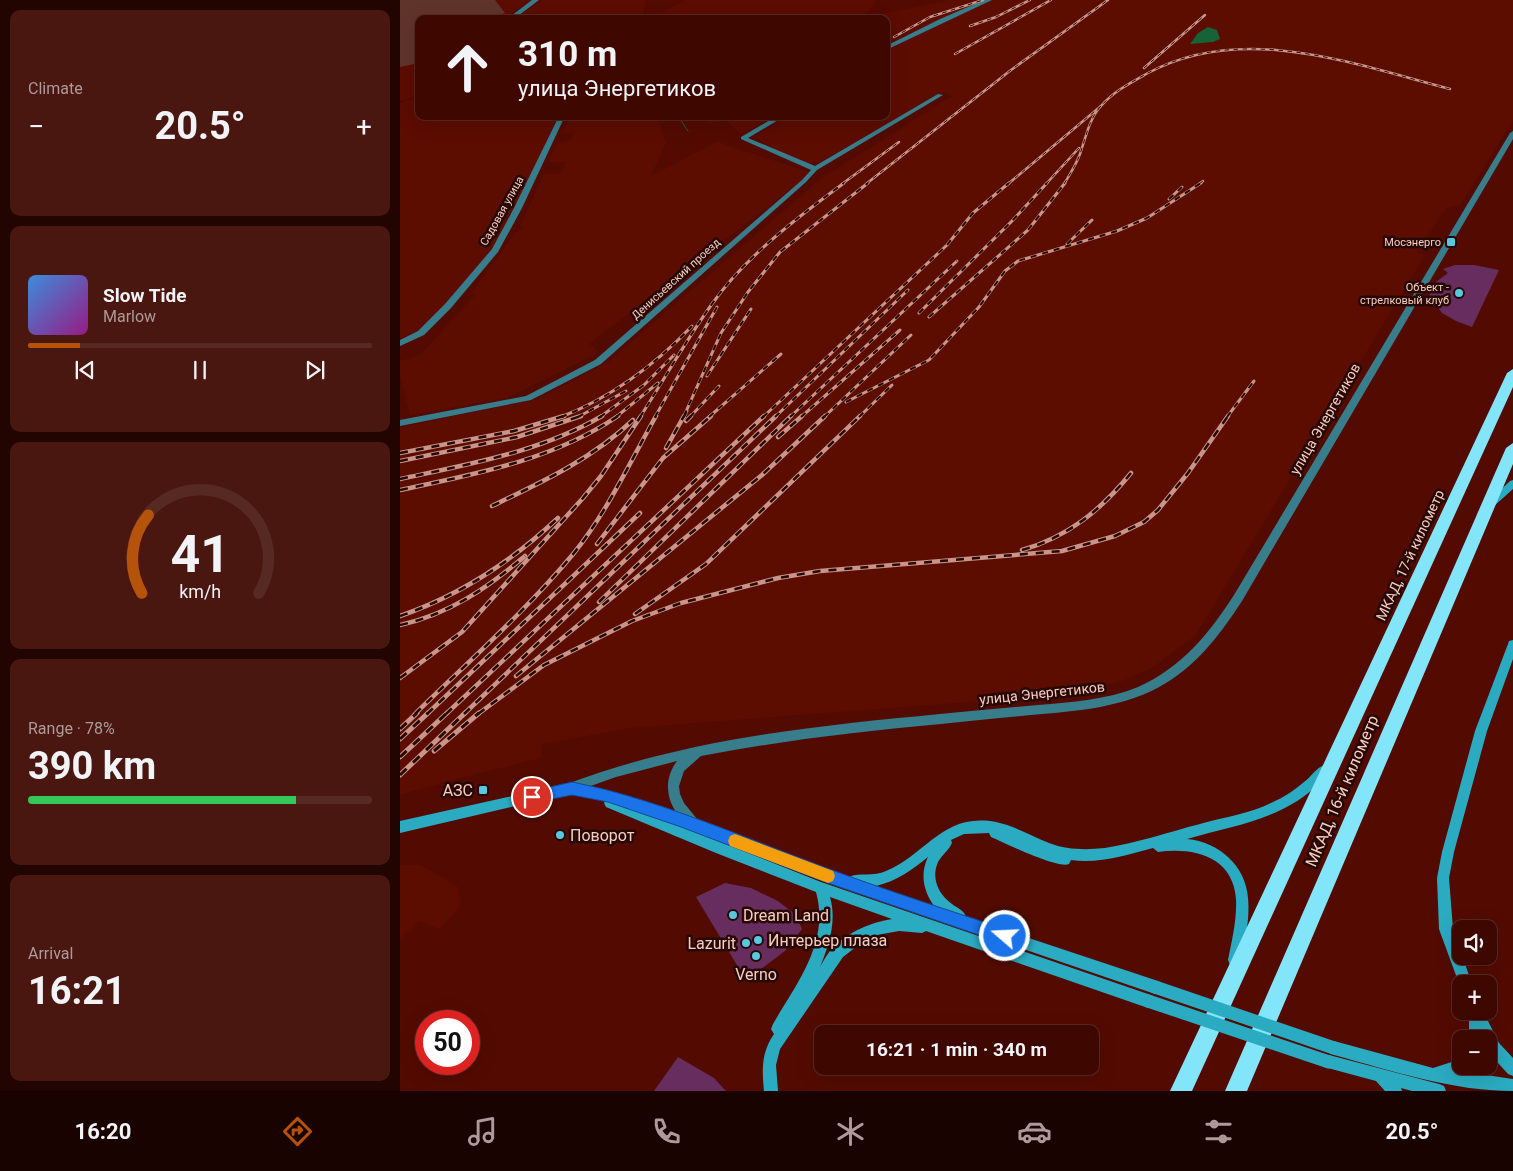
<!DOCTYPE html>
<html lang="en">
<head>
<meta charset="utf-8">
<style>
	body { margin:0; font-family:Roboto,sans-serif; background:#491610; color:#f1f3f6; height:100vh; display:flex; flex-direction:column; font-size:19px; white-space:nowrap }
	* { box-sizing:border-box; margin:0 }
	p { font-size:16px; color:#ad9a99 }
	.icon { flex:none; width:28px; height:28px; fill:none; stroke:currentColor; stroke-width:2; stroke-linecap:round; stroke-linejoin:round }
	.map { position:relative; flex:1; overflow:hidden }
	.drawer { display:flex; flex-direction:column; gap:10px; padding:10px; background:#220401; width:400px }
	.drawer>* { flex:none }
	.hud { position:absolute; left:15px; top:15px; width:475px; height:105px; border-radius:10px; box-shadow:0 5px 20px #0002,0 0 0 1px #572923; background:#3e0801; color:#f1f3f6; overflow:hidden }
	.buttons { position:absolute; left:1052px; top:920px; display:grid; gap:10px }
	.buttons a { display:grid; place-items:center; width:45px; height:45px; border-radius:10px; background:#3e0801; box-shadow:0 5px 20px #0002,0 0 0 1px #572923; font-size:25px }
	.speed { position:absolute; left:15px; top:1010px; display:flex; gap:10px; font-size:25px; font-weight:700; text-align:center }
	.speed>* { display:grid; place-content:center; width:65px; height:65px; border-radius:50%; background:#3e0801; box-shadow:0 5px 20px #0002,0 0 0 1px #572923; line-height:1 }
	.speed .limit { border:8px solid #d22; background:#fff; color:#111 }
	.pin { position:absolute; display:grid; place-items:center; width:42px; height:42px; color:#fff; margin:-21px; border:2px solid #fff; border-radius:50%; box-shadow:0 1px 5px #0007 }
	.me { position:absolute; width:55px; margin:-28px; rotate:289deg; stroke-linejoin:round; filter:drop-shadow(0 0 4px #0008) }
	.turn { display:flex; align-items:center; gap:18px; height:105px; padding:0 20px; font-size:22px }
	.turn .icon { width:65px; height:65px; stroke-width:2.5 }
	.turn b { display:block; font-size:35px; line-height:42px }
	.big { font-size:38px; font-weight:700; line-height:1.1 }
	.drawer .card { flex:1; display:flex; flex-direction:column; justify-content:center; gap:8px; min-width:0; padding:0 18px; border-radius:10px; background:#491610 }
	.drawer .dial { align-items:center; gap:0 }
	.dial svg { height:130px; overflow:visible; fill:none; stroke:#572923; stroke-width:7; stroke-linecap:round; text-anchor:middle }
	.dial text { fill:#f1f3f6; stroke:none }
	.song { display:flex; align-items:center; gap:15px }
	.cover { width:60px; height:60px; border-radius:8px; background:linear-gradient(135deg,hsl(210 70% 55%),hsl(310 70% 35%)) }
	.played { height:5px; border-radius:2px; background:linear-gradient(90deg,#b45309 15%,#572923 15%) }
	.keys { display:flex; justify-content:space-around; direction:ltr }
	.heat { display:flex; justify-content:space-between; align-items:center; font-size:28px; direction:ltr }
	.charge { height:8px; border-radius:4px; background:linear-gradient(90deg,#34c759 78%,#572923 0) }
	.trip { position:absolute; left:414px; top:1025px; width:285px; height:50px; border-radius:10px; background:#3e0801; box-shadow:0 5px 20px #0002,0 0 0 1px #572923; font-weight:700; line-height:50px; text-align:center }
	.tabs { display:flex; height:80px; justify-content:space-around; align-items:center; background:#190300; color:#ad9a99 }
	.tabs .icon { width:35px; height:35px }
	.tabs .on { color:#b45309 }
	.tabs b { font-size:22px; color:#f1f3f6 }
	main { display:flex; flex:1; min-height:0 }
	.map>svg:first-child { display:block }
</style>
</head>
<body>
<main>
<section class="drawer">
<div class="card"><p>Climate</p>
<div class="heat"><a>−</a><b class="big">20.5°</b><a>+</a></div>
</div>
<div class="card">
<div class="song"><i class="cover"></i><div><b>Slow Tide</b><p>Marlow</p></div></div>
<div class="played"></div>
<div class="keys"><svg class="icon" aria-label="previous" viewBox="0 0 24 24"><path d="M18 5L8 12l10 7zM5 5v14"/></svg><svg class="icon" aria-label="pause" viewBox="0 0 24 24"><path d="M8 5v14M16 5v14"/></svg><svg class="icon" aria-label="next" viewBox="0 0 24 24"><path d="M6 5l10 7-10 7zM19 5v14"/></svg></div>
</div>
<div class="card dial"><svg viewBox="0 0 100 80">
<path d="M14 69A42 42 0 1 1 86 69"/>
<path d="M14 69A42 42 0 0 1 18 21" stroke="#b45309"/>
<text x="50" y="56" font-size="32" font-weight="700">41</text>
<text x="50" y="72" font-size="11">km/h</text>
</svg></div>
<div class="card"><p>Range · 78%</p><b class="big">390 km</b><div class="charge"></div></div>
<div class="card"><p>Arrival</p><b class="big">16:21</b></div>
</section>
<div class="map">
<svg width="1113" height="1091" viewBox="0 0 1113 1091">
	<rect width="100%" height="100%" fill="#530b01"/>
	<g fill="#5d0c00">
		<polygon points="95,0 132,0 103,19 89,19 104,13"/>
		<polygon points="143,0 246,0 242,19 114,19"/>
		<polygon points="285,0 475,0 474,6 459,19 260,19 262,13"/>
		<polygon points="549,0 1113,0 1113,120 1061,204 1046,208 1024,241 1017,252 1025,255 795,636 752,668 722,681 660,695 230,728 142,744 141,758 64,777 0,795 0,427 138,399 208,362 419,180 552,96 544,92 420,162 407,163 384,155 355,137 390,116 486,116 486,19 474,19 477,15"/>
		<polygon points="19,63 19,95 0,101 0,67"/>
		<polygon points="19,97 19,116 158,116 115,212 102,214 99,219 106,221 107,224 94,246 45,307 19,329 0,339 0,103"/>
		<polygon points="171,116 258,116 266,143 251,176 317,142 412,173 189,344 200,352 107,398 10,415 0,375 0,361 20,355 75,295 71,294 114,234 123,228 120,227 144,174 160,174 166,162 148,162 158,143 170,140 174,133 162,133"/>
		<polygon points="303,116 374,116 341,135 326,120 308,124"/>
		<polygon points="0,865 21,865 58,887 60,907 39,929 19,921 0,939"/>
	</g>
	<polygon fill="#5f342b" points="0,0 95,0 105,13 89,19 19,19 19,63 0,67"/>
	<polygon fill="#176236" points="808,27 817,30 820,39 813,42 790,44 798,33"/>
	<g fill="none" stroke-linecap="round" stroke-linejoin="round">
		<g stroke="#176236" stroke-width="1">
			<polyline points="247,19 248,14"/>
			<polyline points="278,116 288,131"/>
		</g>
	</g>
	<g fill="#662d5e">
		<polygon points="1055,265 1074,265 1099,270 1072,327 1056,321 1042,313 1029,296 1036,282 1048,273 1043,269"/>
		<polygon points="325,883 351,888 378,901 396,915 402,929 385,951 353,975 343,975 296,897"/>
		<polygon points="278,1057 314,1078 326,1091 254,1091"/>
	</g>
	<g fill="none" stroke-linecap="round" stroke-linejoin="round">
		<g fill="#377d8b" fill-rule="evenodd">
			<polygon points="132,0 139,0 114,19 107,19"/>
			<polygon points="584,0 592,0 486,50 486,46 540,19"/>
			<polygon points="538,94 543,95 417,170 406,182 201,364 131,400 0,426 0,420 126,396 195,360 402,180 411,170 341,139 341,137 377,116 385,116 348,138 415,166"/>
			<polygon points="159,116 165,116 122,208 98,252 51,308 24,335 0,346 0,340 18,331 45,304 92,249 114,208"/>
			<path d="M 1113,131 L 1113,139 L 842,601 C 821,633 799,663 766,683 C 725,708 677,711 631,715 C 601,718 571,721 541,724 C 461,731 380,741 301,756 L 284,771 L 279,786 L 280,794 L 284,803 L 302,825 L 300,829 L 296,831 C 290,828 285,824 281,819 C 266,801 263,780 277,761 L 216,777 L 171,793 L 167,792 L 165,788 L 167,784 C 286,739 414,726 540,714 C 573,711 605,708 638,705 C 672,702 706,700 738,687 C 781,668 809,634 834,595 L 1110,133 Z"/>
		</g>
		<g fill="#2babc1" fill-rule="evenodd">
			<polygon points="1113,480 1113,489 1093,507 1087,507 1085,505 1087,503 1110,481"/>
			<polygon points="1113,640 1113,659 1087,731 1054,852 1049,878 1053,929 1072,984 1061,984 1061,989 1039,929 1037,878 1042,852 1075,731 1108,644 1109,641"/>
			<path d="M 924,765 L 928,766 L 930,770 C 926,778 919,785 912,790 C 875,821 831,826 787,839 C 819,842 846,866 848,898 C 850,919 845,940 842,960 L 840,965 L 835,967 L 830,965 L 828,960 C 832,940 837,919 836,899 C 833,856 793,847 758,852 L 753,848 C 726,855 699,864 671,860 L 669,864 C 657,869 605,843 591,837 L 589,833 L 564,834 L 551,840 L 552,843 C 549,850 542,855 538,862 C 531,878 538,894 552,904 C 557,908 564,910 566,917 L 755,980 L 760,982 L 762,987 L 760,992 L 755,994 L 428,882 L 265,820 L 421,882 L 748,994 L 753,996 L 755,1001 L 753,1006 L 748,1008 L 526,931 L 522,933 L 499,931 L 477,935 L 461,943 L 443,957 L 380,1049 L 376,1065 L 378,1091 L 364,1091 C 362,1070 361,1053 374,1034 L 371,1029 L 373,1024 C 397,983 430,942 416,892 L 316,853 L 206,807 L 204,803 L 205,800 L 171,793 L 0,833 L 0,821 L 171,783 L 208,790 L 281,814 L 449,877 C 459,872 474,877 486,871 C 527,854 543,812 596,822 C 615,826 631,836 649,843 C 667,850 686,850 705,848 C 737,843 769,832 800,824 C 824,817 850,814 873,802 C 884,797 895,790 904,782 C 911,777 916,768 924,765 ZM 528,857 C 520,874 523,890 534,906 L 476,886 C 497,881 512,870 528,857 ZM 430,897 L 492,919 C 472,922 448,932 434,947 C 428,952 424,960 420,967 C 429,945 437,921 430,897 Z"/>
			<polygon points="1069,1011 1083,1011 1099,1043 1113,1058 1113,1076 1108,1074 1089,1053 1089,1039 1069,1039"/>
			<path d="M 934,1041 L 1033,1068 L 1061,1059 L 1061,1066 L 1070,1066 L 1068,1071 L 1065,1072 L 1113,1079 L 1113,1091 C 1052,1091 993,1071 934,1055 L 929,1053 L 927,1048 L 929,1043 Z"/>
			<polygon points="929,1055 1039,1084 1044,1086 1046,1091 1012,1091 1001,1088 1002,1091 985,1091 976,1081 924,1067 922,1062 924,1057"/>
		</g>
		<g fill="#83e5fa" fill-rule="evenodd">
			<polygon points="1113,369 1113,387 792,1091 770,1091 1107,373"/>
			<polygon points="1113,443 1113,464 847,1091 825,1091 1106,448"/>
		</g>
		<g stroke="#c9958b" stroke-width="2.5">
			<g id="rail-far3">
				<polyline points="570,26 596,17 630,0"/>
				<polyline points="494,37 530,17 583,0"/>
				<polyline points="555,54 651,0"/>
				<polyline points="744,68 805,15"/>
				<polyline points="442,184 499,142"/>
				<polyline points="466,184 611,70 708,0"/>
				<polyline points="608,184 701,106"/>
				<polyline points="646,184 679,148"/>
				<path d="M 664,184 C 670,174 676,165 680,154 C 686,137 689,119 701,106 C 714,91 732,82 748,73 C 843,22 953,64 1050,89"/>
				<polyline points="799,184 803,181"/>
			</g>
		</g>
		<g stroke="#c9958b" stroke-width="3">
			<g id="rail-far2">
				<polyline points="769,199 782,187"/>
				<polyline points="667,244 692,220"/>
				<polyline points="519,313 612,221 647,183"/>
				<polyline points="529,317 628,230 665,183"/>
				<polyline points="307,376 351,309"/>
				<polyline points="446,402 529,360 579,307 605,271 618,261 717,231 747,218 801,183"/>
				<polyline points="284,416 321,333 348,292 380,252 468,183"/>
				<path d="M 161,417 C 212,397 254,366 292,326"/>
				<polyline points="178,417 226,391"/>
				<polyline points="200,417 244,385 274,355"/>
				<polyline points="216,417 258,383"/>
				<path d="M 240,417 C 264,380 286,340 312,304 C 345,257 398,217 444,183"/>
				<polyline points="255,417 317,307"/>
				<polyline points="284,417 287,411"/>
				<polyline points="290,417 319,386"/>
				<polyline points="309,417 381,354"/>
				<polyline points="363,417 547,245 573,213 609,183"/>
				<polyline points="375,417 508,290"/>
				<polyline points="390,417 557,261"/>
				<polyline points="401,417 500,330"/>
				<polyline points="424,417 511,335"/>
				<polyline points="459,417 492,385"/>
				<polyline points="827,417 854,381"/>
			</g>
		</g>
		<g stroke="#c9958b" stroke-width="4.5">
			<g id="rail-far1">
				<polyline points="286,421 291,416"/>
				<polyline points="378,437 402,416"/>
				<polyline points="266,448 284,416"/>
				<polyline points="0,453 114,431 164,416"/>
				<polyline points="0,461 117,437 181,416"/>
				<path d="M 0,479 C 70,464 140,452 202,416"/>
				<path d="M 0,490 C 76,474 153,460 218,416"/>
				<path d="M 92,506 C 142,482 192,459 233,420"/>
				<polyline points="197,544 263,458 311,416"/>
				<path d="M 622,550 C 668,537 701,510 731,473"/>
				<polyline points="199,602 391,416"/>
				<polyline points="235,614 306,564 460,416"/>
				<path d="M 0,616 C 61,595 111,562 158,518"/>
				<path d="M 0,625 C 50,614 87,588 125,556"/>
				<polyline points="116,676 362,475 425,416"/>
				<polyline points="0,678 62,632 183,498 201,476 241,416"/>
				<path d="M 15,714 C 68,662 126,611 174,553 C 207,512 230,462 256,416"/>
				<polyline points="27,714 240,513"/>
				<polyline points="46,714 364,416"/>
				<polyline points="64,714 376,416"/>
				<polyline points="78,714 144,665 232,621 281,603 378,578 420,571 662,551 715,536 744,522 758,510 788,473 828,416"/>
			</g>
		</g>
		<g stroke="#c9958b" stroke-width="5">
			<g id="rail">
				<polyline points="0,729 17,713"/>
				<polyline points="0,739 28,713"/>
				<polyline points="34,751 79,713"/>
				<polyline points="0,757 47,713"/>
				<polyline points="0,775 65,713"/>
			</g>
		</g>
		<use href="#rail-far3" stroke="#260804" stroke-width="1" stroke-dasharray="4.5" stroke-linecap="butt"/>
		<use href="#rail-far2" stroke="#260804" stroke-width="2" stroke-dasharray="6" stroke-linecap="butt"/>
		<use href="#rail-far1" stroke="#260804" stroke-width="2.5" stroke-dasharray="8" stroke-linecap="butt"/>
		<use href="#rail" stroke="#260804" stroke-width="3" stroke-dasharray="9" stroke-linecap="butt"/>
		<g stroke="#2babc1" stroke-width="13">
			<polyline points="755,987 934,1048"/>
			<polyline points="748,1001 929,1062"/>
		</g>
	</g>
	<path fill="#1a73e8" stroke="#114b97" d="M 172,782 C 253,798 330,832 408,861 C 473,886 539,907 605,929 L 610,931 L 612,936 L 610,942 L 605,944 L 428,883 L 281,827 L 208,802 L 172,795 L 132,803 L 128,801 L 126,797 L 128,793 L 132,791 Z"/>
	<polygon fill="#f59e0b" points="335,834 433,871 435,876 433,881 428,883 330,846 328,841 330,836"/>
	<g fill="#56c9e0" stroke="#260804" stroke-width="2">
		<rect x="1046" y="237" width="10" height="10" rx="2.5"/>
		<circle cx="1059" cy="293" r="5"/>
		<rect x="78" y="785" width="10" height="10" rx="2.5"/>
		<circle cx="160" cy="835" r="5"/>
		<circle cx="333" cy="915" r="5"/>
		<circle cx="358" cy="940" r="5"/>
		<circle cx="346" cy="943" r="5"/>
		<circle cx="356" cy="956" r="5"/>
	</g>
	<g text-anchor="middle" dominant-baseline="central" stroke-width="5" stroke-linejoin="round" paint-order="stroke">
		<g font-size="11" fill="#f8ccc2" stroke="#260804">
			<text transform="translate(102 211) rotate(-61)">Садовая улица</text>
			<text transform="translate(276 279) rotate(-42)">Денисьевский проезд</text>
		</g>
		<g font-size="11" fill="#f8ccc2" stroke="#260804" text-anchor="end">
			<text x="1041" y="242">Мосэнерго</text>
			<text x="1049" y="287">Объект -<tspan x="1049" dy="13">стрелковый клуб</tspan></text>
		</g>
		<g font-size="14" fill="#f8ccc2" stroke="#260804">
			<text transform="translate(925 419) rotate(-60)">улица Энергетиков</text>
			<text transform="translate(1010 555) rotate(-65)">МКАД, 17-й километр</text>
			<text transform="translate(642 693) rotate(-6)">улица Энергетиков</text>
		</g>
		<g font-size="16" fill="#f8ccc2" stroke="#260804" text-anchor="start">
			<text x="73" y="790" text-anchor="end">АЗС</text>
			<text x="170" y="835">Поворот</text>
			<text x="343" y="915">Dream Land</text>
			<text x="368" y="940">Интерьер плаза</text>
			<text x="336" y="943" text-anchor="end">Lazurit</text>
			<text x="356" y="974" text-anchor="middle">Verno</text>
		</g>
		<g font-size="16" fill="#f8ccc2" stroke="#260804">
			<text transform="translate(942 791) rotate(-67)">МКАД, 16-й километр</text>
		</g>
	</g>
</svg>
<div class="buttons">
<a><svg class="icon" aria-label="sound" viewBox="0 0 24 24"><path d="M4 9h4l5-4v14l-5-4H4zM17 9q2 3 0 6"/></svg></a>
<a>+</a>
<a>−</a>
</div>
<div class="speed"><div class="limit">50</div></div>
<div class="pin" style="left:132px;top:797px;background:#d93025"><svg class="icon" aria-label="arrive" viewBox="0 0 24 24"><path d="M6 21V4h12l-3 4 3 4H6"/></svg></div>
<svg class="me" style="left:605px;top:936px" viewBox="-20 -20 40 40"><circle r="17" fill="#1a73e8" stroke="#fff" stroke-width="3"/><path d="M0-11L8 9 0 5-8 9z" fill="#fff"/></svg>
<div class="trip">16:21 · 1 min · 340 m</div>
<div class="hud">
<div class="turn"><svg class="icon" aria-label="ahead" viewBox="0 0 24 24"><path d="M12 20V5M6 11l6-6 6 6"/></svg><div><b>310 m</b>улица Энергетиков</div></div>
</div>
</div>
</main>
<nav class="tabs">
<b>16:20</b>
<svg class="icon on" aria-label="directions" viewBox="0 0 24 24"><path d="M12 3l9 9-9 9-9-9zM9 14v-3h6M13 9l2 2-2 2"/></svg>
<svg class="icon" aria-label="music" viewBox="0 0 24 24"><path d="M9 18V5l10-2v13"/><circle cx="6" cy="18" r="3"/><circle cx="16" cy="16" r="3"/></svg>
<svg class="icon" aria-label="phone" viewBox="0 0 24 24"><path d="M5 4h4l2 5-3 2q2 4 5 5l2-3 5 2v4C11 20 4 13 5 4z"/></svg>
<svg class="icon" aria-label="climate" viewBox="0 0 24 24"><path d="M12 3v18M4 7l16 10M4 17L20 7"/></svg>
<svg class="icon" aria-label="car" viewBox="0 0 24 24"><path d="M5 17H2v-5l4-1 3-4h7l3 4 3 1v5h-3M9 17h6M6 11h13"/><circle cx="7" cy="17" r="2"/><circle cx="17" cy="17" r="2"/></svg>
<svg class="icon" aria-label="filters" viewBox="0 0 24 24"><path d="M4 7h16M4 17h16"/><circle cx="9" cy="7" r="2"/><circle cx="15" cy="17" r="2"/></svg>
<b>20.5°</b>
</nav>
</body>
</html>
